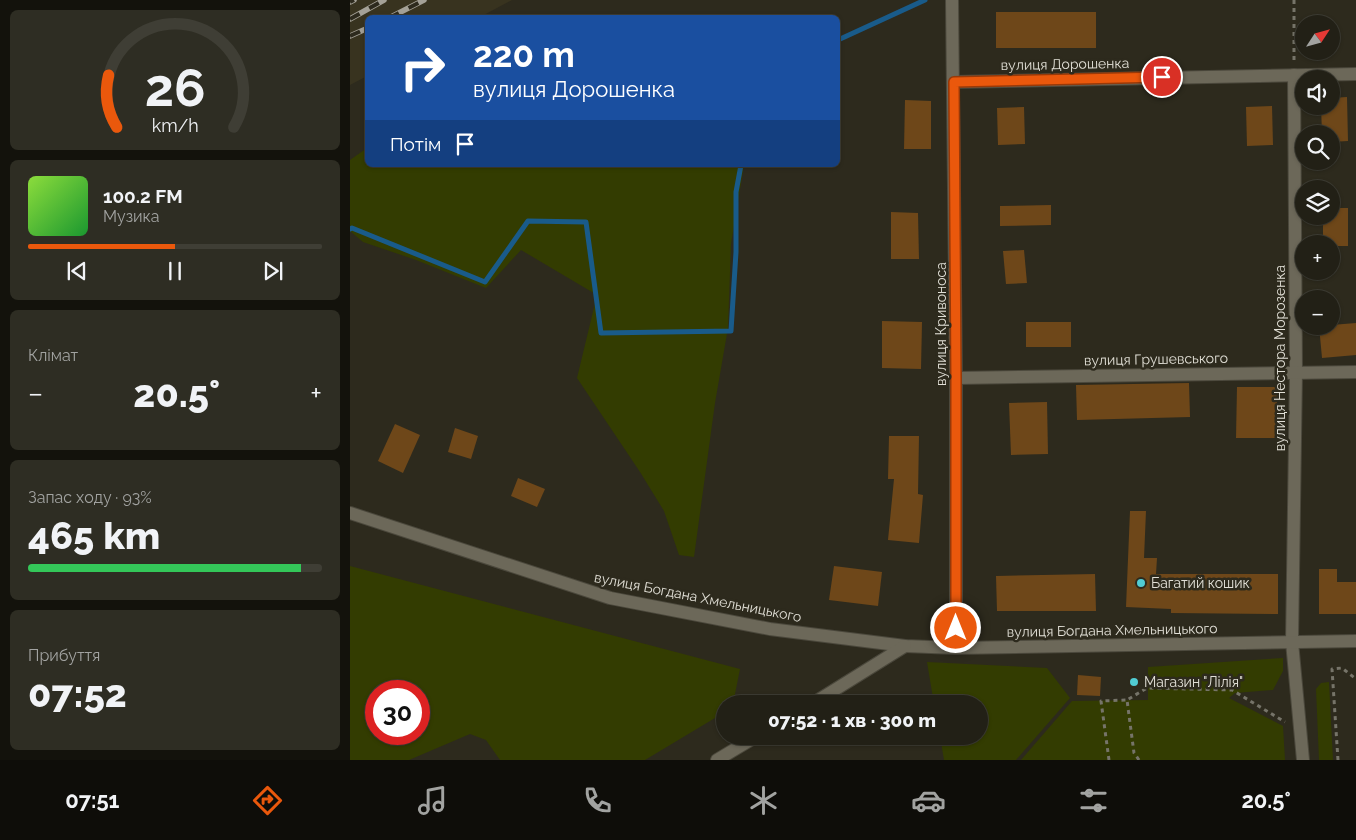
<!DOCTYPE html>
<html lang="uk">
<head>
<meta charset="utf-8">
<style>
	body { margin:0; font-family:Raleway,sans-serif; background:#2e2d23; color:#f1f3f6; height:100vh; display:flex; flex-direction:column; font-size:19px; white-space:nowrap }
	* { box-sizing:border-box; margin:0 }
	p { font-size:16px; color:#a2a3a1 }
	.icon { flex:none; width:28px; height:28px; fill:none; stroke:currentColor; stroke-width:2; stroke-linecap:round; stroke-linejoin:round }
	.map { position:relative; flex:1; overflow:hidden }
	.side { display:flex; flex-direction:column; gap:10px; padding:10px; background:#13120c; width:350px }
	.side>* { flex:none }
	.guide { position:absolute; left:15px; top:15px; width:475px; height:152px; border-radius:8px; box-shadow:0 1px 4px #0004,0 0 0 1px #3f3e35; background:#1a4fa0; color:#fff; overflow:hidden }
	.needle { width:32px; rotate:54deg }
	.controls { position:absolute; left:945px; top:15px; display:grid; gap:10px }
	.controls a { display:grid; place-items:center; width:45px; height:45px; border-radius:50%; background:#222016; box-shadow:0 1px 4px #0004,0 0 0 1px #3f3e35; font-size:25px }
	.speed { position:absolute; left:15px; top:680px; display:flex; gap:10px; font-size:25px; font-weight:700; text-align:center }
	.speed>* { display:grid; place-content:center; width:65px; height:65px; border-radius:50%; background:#222016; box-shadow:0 1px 4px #0004,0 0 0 1px #3f3e35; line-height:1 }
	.speed .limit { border:8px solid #d22; background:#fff; color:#111 }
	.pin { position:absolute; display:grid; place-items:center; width:42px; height:42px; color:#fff; margin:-21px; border:2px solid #fff; border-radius:50%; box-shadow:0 1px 5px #0007 }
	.me { position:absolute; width:55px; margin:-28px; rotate:0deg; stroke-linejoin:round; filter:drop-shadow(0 0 4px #0008) }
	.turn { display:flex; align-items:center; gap:18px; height:105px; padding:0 25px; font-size:22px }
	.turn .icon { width:65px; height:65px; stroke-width:2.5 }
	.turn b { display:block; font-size:35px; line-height:42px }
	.then { display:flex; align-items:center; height:48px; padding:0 25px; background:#0003; gap:10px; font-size:19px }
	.big { font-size:38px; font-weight:800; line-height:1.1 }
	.side .widget { flex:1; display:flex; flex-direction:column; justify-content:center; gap:8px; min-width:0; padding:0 18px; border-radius:8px; background:#2e2d23 }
	.side .dial { align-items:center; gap:0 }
	.dial svg { height:130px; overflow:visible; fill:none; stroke:#3f3e35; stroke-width:7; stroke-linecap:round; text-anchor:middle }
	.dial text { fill:#f1f3f6; stroke:none }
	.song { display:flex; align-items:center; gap:15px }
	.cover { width:60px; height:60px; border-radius:8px; background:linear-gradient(135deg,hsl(90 70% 55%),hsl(130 70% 35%)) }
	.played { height:5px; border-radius:2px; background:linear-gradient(90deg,#ea580c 50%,#3f3e35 50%) }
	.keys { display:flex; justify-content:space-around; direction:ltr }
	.heat { display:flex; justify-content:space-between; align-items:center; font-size:28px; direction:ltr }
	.charge { height:8px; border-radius:4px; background:linear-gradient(90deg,#34c759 93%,#3f3e35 0) }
	.trip { position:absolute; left:366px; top:695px; width:272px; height:50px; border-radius:25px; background:#222016; box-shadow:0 1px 4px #0004,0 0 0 1px #3f3e35; font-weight:800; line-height:50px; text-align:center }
	.menu { display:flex; height:80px; justify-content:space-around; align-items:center; background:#0e0d09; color:#a2a3a1 }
	.menu .icon { width:35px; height:35px }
	.menu .current { color:#ea580c }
	.menu b { font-size:22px; color:#f1f3f6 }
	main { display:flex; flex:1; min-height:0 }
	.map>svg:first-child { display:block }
</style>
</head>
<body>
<main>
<section class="side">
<div class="widget dial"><svg viewBox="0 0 100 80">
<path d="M14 69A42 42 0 1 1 86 69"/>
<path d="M14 69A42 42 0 0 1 9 37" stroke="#ea580c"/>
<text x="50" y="56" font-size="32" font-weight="700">26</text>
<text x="50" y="72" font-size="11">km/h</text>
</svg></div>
<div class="widget">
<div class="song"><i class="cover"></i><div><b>100.2 FM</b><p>Музика</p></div></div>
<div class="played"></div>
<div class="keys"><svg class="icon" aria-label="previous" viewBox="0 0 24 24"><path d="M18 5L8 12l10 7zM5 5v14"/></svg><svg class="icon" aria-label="pause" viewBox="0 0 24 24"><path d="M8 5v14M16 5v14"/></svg><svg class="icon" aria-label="next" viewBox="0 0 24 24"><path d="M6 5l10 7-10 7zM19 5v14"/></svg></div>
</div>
<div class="widget"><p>Клімат</p>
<div class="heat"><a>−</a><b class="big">20.5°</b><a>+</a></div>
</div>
<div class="widget"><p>Запас ходу · 93%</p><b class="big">465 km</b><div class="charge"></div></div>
<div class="widget"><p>Прибуття</p><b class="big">07:52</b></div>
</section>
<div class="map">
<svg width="1006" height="760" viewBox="0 0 1006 760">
	<rect width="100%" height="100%" fill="#2d2a1d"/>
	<polygon fill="#38331f" points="0,0 162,0 130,17 18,18 17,76 0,85"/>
	<g fill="#333c01" fill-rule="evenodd">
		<polygon points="17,148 18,165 394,165 381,244 378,328 365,403 344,557 329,555 314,511 290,472 227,378 247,295 171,250 136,288 66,260 13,242 0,231 0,160"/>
		<path d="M 0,566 L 390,669 L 383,704 L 375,704 L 375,712 L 295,760 L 150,760 L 136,740 L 120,734 L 59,760 L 0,760 ZM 26,691 L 69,691 L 69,734 L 26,734 Z"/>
		<polygon points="933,658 933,671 923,690 885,693 879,698 933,726 935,760 671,760 722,701 798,700 798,667"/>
		<polygon points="577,662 697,668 720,698 666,760 594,760 590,736 630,736 630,704 584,704"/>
		<polygon points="979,682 983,760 969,760 966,689 971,683"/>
	</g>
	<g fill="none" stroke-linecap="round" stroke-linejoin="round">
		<g stroke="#195b8a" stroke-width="5">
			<polyline points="488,40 575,0"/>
			<polyline points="0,229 2,228 135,282 178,221 236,222 251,333 381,331 386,252 386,192 391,165"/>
		</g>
	</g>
	<g fill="#6e4719">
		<rect x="646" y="12" width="100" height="36"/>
		<polygon points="997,97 998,141 981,142 981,134 972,134 971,106 981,106 981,98"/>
		<polygon points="555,100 581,101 581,149 554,149"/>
		<polygon points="922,106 923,145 897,146 896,107"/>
		<polygon points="674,107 675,144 648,145 647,108"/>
		<polygon points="701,205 701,225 650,226 650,206"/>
		<polygon points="981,208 998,208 998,246 981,246 981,244 973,244 973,216 981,216"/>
		<polygon points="541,212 568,213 569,259 541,259"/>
		<polygon points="674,250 677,283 656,284 653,251"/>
		<polygon points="532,321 572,322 571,369 532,368"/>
		<rect x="676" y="322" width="45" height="25"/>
		<polygon points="1006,323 1006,355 972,358 969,326"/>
		<polygon points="839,383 840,417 727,420 726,385"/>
		<polygon points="887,387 927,387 927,438 886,438"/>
		<polygon points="697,402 698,454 661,455 659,403"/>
		<polygon points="45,424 70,435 53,473 28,461"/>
		<polygon points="105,428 128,436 121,459 98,452"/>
		<polygon points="539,436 569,436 568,494 573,495 569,543 538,540 544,479 538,479"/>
		<polygon points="168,478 195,489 187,507 161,496"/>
		<polygon points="780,511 796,511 794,558 807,558 806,574 928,574 928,614 821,613 821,609 776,607"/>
		<polygon points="484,566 532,572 528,606 479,600"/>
		<polygon points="969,569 987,569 987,582 1006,582 1006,614 969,614"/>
		<polygon points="745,574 746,611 647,611 646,576"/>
		<polygon points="728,675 751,677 750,696 727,695"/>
	</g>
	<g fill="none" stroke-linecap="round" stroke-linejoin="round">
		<g stroke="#4b483c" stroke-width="14">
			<g id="minor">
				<polyline points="602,0 606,378 606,648"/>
				<polyline points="944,75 946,372 942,642 953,760"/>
				<polyline points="604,82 1006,74"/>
				<polyline points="606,378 1006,372"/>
				<polyline points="0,513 260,598 420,629 555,646 606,648 1006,641"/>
				<polyline points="462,704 555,646"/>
				<polyline points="367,760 407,736"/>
			</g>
		</g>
		<g stroke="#767469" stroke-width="3" stroke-dasharray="4 4" stroke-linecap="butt">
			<polyline points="944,0 944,62"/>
			<polyline points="759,760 751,701 777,700"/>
			<polyline points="789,760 784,753 777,700 797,688 882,690 935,722"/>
			<polyline points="988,760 982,669 992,668 1006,679"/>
		</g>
		<use href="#minor" stroke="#6c6859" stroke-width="12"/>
		<g stroke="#a4a197" stroke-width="5.5">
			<g id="rail">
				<polyline points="0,2 4,0"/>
				<polyline points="39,18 74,0"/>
				<polyline points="0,19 34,0"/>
				<polyline points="0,36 18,28"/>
			</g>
		</g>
		<use href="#rail" stroke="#2d2a1d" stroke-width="4" stroke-dasharray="11" stroke-linecap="butt"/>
	</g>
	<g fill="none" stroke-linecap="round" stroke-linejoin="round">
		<g stroke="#983908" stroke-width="12">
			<polyline id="route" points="606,628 606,378 604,82 812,77"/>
		</g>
		<use href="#route" stroke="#ea580c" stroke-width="9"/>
	</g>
	<g fill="#51ccd3" stroke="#2d2a1d" stroke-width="2">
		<circle cx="791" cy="583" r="5"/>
		<circle cx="784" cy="682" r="5"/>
	</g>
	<g text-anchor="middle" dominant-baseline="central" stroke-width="5" stroke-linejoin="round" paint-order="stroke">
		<g font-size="14" fill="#e1dfd6" stroke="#2d2a1d">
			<text transform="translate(715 64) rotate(-1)">вулиця Дорошенка</text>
			<text transform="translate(591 324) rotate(-90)">вулиця Кривоноса</text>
			<text transform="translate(930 358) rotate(-90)">вулиця Нестора Морозенка</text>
			<text transform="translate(806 359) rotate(-1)">вулиця Грушевського</text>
			<text transform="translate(348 597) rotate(11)">вулиця Богдана Хмельницького</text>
			<text transform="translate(762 630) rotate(-1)">вулиця Богдана Хмельницького</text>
		</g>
		<g font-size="14" fill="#e1dfd6" stroke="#2d2a1d" text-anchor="start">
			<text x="801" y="583">Багатий кошик</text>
			<text x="794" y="682">Магазин "Лілія"</text>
		</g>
	</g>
</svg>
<div class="controls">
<a><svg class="needle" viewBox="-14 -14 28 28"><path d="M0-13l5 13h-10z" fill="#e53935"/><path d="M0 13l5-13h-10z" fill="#a2a3a1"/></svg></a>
<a><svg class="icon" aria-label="sound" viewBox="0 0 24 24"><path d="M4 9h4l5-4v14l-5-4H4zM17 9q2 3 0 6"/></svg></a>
<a><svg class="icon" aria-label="search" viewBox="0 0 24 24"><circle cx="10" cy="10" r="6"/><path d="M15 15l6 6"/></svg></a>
<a><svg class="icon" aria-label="layers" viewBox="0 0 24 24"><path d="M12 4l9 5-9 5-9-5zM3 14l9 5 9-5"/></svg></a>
<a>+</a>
<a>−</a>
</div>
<div class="speed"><div class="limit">30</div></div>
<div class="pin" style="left:812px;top:77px;background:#d93025"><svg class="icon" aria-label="arrive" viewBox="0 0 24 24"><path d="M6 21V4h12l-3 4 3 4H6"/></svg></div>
<svg class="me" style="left:606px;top:628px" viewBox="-20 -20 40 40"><circle r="17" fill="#ea580c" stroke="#fff" stroke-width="3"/><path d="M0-11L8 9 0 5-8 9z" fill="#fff"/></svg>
<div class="trip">07:52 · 1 хв · 300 m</div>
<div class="guide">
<div class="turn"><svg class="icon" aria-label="right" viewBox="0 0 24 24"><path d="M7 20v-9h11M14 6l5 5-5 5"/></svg><div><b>220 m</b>вулиця Дорошенка</div></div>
<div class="then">Потім<svg class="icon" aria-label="arrive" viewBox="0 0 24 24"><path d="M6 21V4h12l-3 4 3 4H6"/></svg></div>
</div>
</div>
</main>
<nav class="menu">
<b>07:51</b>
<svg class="icon current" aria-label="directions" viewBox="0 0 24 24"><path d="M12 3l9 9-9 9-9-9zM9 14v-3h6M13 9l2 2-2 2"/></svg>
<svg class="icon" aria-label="music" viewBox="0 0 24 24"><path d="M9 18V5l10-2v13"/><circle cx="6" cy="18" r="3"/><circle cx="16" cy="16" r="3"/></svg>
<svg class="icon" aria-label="phone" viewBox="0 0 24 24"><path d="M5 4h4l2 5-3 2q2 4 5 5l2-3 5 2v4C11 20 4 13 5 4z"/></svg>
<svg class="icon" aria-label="climate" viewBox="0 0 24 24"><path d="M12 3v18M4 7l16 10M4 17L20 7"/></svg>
<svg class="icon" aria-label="car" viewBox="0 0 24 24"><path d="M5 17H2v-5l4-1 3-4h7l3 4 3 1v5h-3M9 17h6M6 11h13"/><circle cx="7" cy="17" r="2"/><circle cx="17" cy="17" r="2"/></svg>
<svg class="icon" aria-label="filters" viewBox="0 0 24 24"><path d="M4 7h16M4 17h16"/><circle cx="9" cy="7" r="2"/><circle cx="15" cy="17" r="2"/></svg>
<b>20.5°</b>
</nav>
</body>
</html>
